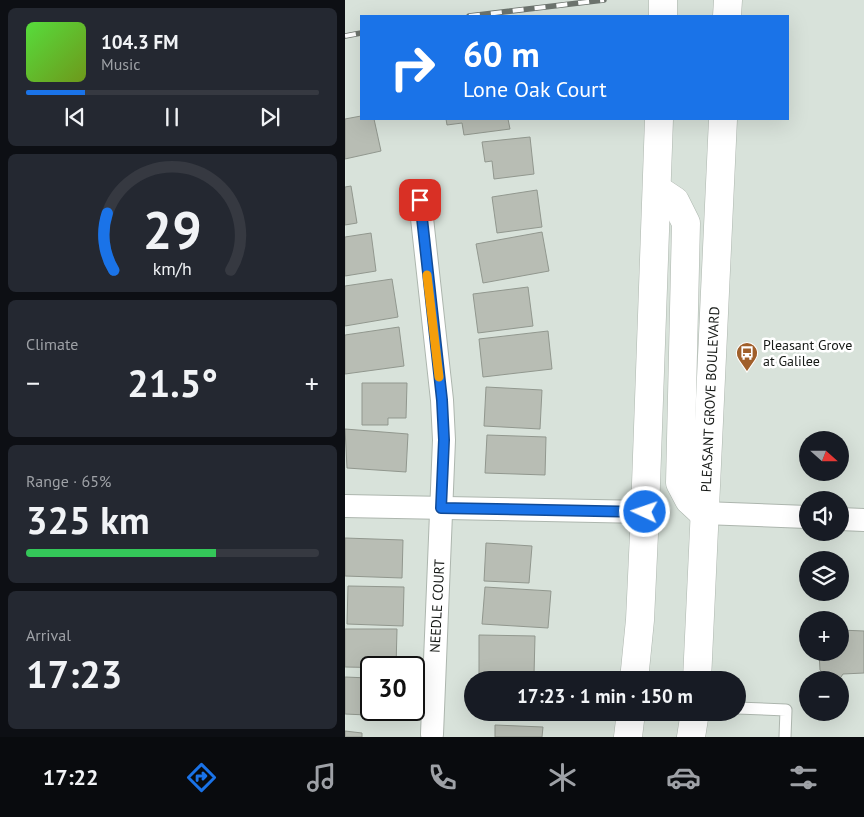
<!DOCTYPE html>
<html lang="en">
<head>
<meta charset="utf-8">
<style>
	body { margin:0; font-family:"PT Sans",sans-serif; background:#242831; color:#f1f3f6; height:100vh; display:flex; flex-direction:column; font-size:19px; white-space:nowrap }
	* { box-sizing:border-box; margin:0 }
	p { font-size:16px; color:#9ea1a6 }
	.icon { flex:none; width:28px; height:28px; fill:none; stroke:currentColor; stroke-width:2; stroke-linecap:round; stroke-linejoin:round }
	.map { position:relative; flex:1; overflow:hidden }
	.details { display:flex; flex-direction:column; gap:8px; padding:8px; background:#0d0f14; width:345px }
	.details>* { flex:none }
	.top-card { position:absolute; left:15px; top:15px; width:429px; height:105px; border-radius:0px; box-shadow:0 5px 20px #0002; background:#1a73e8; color:#fff; overflow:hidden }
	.needle { width:32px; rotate:111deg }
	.controls { position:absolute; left:454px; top:431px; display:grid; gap:10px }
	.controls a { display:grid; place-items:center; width:50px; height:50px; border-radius:50%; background:#171b24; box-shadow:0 5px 20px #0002; font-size:25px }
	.speed { position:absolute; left:15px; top:656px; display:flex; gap:10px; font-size:25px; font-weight:700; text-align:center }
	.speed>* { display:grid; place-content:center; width:65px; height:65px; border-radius:50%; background:#171b24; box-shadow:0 5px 20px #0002; line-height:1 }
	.speed .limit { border:2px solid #111; border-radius:8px; background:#fff; color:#111 }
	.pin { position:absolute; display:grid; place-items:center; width:42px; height:42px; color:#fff; margin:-21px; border-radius:10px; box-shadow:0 2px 8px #0006 }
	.me { position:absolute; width:55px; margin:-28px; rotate:273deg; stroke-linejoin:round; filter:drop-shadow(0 0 4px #0008) }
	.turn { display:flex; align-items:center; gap:18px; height:105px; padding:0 20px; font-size:22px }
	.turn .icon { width:65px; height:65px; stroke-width:2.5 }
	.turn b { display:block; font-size:35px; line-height:42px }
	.big { font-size:38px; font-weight:800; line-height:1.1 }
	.details .tile { flex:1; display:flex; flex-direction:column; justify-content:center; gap:8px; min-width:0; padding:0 18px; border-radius:8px; background:#242831 }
	.details .dial { align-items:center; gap:0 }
	.dial svg { height:130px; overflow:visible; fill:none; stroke:#363941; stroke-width:7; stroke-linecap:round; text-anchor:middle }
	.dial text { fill:#f1f3f6; stroke:none }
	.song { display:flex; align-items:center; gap:15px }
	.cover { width:60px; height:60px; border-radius:8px; background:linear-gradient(135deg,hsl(110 70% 55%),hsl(80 70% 35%)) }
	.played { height:5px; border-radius:2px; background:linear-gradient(90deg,#1a73e8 20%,#363941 20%) }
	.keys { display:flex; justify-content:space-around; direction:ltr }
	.heat { display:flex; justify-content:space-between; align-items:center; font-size:28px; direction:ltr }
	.charge { height:8px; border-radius:4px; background:linear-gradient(90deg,#34c759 65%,#363941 0) }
	.trip { position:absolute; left:119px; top:671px; width:282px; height:50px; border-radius:25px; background:#171b24; box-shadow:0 5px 20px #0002; font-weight:800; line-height:50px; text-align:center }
	.tab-bar { display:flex; height:80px; justify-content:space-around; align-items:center; background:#090b0e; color:#9ea1a6 }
	.tab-bar .icon { width:35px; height:35px }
	.tab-bar .selected { color:#1a73e8 }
	.tab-bar b { font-size:22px; color:#f1f3f6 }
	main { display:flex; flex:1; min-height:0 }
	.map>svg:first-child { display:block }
</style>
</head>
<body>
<main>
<section class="details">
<div class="tile">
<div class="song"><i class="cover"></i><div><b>104.3 FM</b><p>Music</p></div></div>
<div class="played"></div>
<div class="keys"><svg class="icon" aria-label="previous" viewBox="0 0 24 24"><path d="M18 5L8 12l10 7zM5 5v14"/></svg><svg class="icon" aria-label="pause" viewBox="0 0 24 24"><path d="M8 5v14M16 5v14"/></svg><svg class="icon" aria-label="next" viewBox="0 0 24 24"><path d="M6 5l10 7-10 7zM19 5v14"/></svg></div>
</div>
<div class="tile dial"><svg viewBox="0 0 100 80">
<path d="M14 69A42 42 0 1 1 86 69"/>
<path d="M14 69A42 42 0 0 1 10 34" stroke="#1a73e8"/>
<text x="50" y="56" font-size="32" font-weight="700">29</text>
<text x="50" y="72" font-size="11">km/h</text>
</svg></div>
<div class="tile"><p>Climate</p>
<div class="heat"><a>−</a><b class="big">21.5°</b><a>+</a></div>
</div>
<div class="tile"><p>Range · 65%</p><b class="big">325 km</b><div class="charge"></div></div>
<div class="tile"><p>Arrival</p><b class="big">17:23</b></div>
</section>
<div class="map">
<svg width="519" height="737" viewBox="0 0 519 737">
	<rect width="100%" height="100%" fill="#d8e2da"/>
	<g fill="#b8bdb4" stroke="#91978e">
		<polygon points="16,116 16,119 29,119 36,151 0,159 0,119"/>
		<polygon points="101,119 163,119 165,129 119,135 117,123 102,125"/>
		<polygon points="185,137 189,174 149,179 147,161 140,162 137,142"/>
		<polygon points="6,186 12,223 0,225 0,187"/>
		<polygon points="192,190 197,227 152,233 147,197"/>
		<polygon points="197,232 204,271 138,283 131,244"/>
		<polygon points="26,233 31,271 0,276 0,237"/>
		<polygon points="47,279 53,317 0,326 0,286"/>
		<polygon points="183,287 188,326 133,333 128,294"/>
		<polygon points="54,327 59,366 0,374 0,335"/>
		<polygon points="203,331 207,369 138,377 134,339"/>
		<polygon points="17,383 62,383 61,418 43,418 43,425 17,425"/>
		<polygon points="141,387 197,390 195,429 139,426"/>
		<polygon points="0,429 63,434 61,472 2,468"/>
		<polygon points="142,435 201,437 200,475 140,473"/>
		<polygon points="0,538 58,540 57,578 0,576"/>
		<polygon points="141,543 187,546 184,583 139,581"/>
		<polygon points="3,586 59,587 58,626 2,624"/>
		<polygon points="140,587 206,591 203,628 137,624"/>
		<polygon points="0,629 52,629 51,668 0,667"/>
		<polygon points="495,630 519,631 519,673 498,674 494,680 486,680 475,670 474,652 495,652"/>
		<polygon points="134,635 190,636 189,675 134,674"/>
		<polygon points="0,677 24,678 22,715 0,714"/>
		<polygon points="147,679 207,680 147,680"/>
		<polygon points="147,712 192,712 192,719 147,718"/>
		<polygon points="150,725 198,727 197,737 150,737"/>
		<polygon points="0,731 17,733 17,737 0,737"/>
	</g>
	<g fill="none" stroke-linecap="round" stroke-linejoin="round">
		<g stroke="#adb6ae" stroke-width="13">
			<polyline id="service" points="392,708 441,710 440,737"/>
		</g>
		<g stroke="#adb6ae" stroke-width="24">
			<g id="minor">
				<polyline points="75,200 97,400 99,440 87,734"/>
				<polyline points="0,506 300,512"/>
				<polyline points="358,513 462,517"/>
				<polyline points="495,519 519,520"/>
			</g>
		</g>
		<g stroke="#adb6ae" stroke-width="29">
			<g id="primary">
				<polyline points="318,16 318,0"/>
				<polyline points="382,16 383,0"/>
				<polyline points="312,189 330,201 341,223 335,483 344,500 358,513"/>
				<polyline points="289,680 295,620 300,512 314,119"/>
				<path id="s1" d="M 352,680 L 378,119"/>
				<polyline points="283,737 286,712"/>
				<polyline points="346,737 350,712"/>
			</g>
		</g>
		<use href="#service" stroke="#fff" stroke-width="11"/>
		<use href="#minor" stroke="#fff" stroke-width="22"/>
		<use href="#primary" stroke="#fff" stroke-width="28"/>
		<g stroke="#6d746e" stroke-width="5.5">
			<g id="rail">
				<polyline points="124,16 259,0"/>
				<polyline points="0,36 16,33"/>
			</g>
		</g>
		<use href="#rail" stroke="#fff" stroke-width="4" stroke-dasharray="11" stroke-linecap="butt"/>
	</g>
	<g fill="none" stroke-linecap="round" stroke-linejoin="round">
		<g stroke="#114b97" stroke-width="12">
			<polyline id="route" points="75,200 97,400 99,440 96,508 300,512"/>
		</g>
		<use href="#route" stroke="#1a73e8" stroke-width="9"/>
		<polyline stroke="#f59e0b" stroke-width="9" points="82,275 94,377"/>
	</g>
	<defs>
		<g id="bus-pin" transform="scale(1.125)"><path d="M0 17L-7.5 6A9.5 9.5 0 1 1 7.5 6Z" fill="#a05f2a" stroke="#fff"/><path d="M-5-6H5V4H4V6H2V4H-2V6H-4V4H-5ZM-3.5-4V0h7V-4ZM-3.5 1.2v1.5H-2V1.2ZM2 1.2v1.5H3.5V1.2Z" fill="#fff"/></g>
	</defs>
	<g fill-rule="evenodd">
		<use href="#bus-pin" x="402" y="353"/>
	</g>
	<g text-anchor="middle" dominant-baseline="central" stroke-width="5" stroke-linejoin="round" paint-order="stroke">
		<g font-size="14" fill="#161916" stroke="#fff" text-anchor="start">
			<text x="418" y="345">Pleasant Grove<tspan x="418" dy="16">at Galilee</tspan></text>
		</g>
		<g font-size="14" fill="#161916" stroke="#fff">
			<text stroke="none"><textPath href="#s1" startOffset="281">PLEASANT GROVE BOULEVARD</textPath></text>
			<text transform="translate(92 606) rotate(-87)">NEEDLE COURT</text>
		</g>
	</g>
</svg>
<div class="controls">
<a><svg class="needle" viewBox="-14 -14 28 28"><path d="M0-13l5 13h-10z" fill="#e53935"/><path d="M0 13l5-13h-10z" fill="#9ea1a6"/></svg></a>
<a><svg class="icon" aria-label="sound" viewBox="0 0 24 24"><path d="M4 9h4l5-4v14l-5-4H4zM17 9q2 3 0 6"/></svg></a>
<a><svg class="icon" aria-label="layers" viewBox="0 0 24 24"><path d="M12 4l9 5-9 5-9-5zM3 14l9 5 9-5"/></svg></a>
<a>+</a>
<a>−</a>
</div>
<div class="speed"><div class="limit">30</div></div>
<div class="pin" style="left:75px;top:200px;background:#d93025"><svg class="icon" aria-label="arrive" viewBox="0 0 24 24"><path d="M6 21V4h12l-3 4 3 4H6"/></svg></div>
<svg class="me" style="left:300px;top:512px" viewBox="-20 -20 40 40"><circle r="17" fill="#1a73e8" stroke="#fff" stroke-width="3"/><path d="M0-11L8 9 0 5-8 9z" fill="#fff"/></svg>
<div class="trip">17:23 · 1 min · 150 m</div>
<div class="top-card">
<div class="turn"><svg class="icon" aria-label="right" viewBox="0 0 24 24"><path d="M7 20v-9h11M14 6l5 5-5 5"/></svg><div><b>60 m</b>Lone Oak Court</div></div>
</div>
</div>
</main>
<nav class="tab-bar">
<b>17:22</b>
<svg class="icon selected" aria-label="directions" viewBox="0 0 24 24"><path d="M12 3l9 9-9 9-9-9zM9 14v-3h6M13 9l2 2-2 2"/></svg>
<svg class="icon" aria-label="music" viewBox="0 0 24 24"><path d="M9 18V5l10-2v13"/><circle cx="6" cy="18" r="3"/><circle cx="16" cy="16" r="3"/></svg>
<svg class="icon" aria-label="phone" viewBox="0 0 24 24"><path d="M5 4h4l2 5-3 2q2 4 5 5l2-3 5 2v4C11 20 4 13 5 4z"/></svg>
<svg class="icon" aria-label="climate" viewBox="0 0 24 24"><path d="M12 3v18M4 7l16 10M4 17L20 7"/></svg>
<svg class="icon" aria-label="car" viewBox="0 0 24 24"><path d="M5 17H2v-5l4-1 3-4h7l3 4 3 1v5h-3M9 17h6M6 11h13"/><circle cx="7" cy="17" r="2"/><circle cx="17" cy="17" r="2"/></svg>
<svg class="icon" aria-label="filters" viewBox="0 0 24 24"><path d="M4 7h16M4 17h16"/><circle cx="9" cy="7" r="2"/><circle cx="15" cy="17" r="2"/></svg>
</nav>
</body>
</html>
